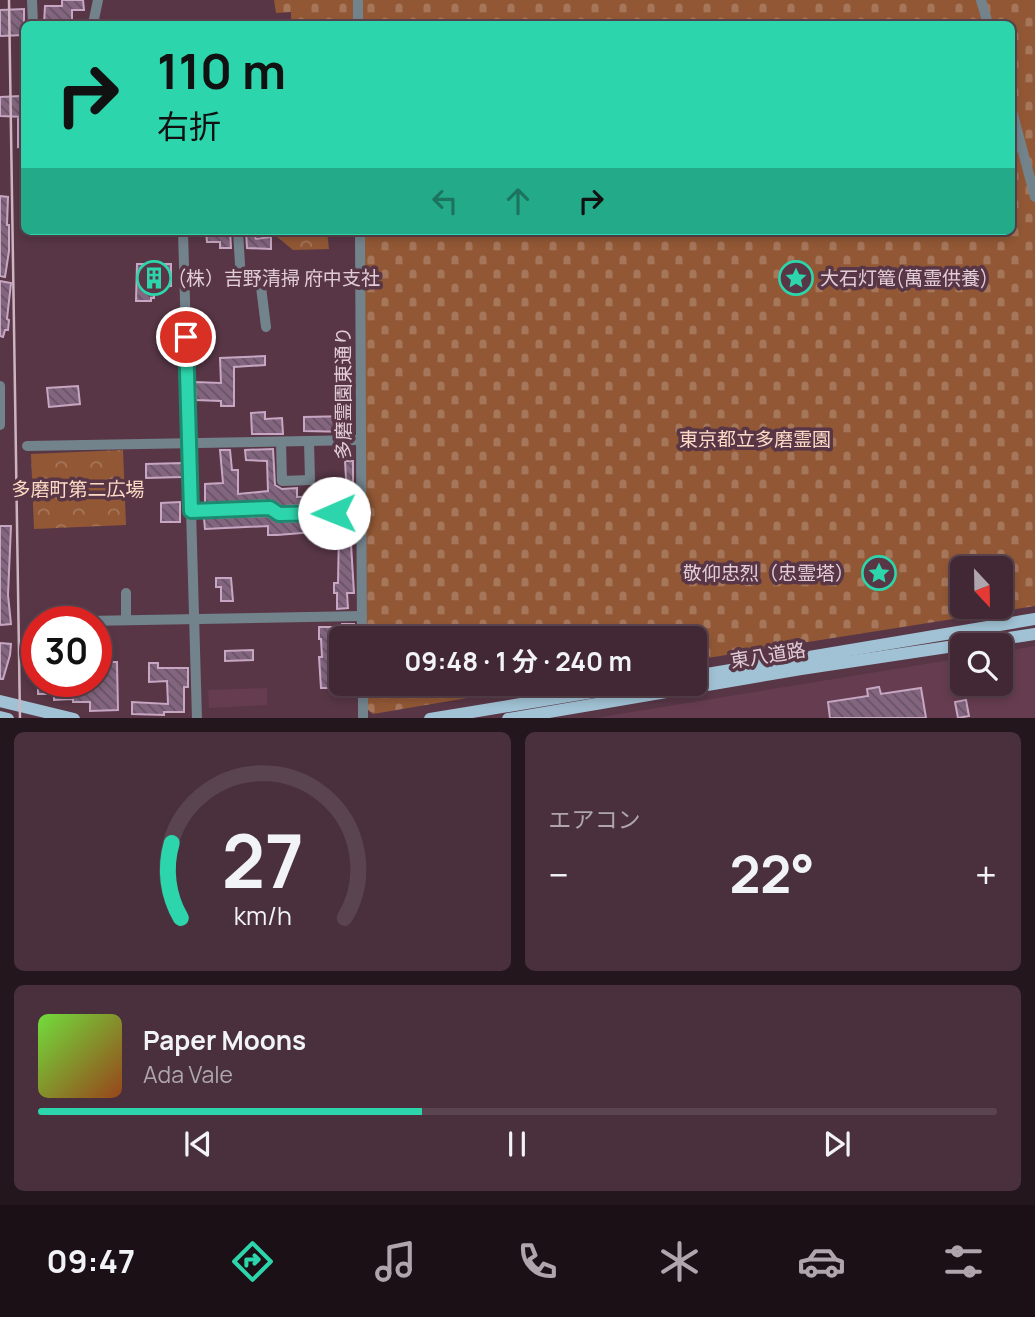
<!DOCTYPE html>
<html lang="ja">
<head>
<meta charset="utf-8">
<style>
	body { margin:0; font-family:Manrope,"Noto Sans JP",sans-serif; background:#49303c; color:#f1f3f6; height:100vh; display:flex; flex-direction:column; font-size:26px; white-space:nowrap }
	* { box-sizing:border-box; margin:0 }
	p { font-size:23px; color:#aea6ac }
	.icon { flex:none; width:38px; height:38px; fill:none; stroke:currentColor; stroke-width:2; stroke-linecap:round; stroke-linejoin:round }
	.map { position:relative; height:718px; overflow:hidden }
	.panel { display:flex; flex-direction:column; gap:14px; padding:14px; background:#24161d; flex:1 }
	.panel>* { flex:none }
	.guide { position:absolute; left:21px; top:21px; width:994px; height:214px; border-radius:10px; box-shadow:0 4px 10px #0003,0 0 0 2px #5a444f; background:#2cd5ab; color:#111; overflow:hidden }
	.needle { width:46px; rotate:158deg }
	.fabs { position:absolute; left:950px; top:556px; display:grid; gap:14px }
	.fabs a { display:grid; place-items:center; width:63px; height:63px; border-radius:10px; background:#422834; box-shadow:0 4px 10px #0003,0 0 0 2px #5a444f; font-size:35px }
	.speed { position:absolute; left:21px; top:606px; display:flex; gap:14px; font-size:35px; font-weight:700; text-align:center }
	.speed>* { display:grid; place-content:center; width:91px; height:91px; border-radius:50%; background:#422834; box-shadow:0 4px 10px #0003,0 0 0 2px #5a444f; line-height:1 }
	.speed .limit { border:10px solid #d22; background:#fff; color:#111 }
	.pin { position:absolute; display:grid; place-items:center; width:60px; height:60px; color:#fff; margin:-30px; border:4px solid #fff; border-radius:50%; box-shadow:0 2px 7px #0007 }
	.me { position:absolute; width:77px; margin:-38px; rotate:269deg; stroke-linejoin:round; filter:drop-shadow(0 0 5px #0008) }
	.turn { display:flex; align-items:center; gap:24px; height:147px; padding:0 21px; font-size:32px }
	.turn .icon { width:91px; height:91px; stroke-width:2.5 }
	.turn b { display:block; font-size:49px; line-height:60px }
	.lanes { display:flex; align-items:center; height:66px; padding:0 21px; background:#0003; justify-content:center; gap:35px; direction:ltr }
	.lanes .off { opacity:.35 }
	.big { font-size:52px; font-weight:700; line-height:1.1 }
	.panel .card { flex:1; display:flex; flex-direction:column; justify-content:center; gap:10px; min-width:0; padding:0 24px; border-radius:10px; background:#49303c }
	.panel .dial { align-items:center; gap:0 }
	.dial svg { height:182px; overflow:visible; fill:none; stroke:#5a444f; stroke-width:7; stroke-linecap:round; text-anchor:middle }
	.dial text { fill:#f1f3f6; stroke:none }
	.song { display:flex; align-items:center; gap:21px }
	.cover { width:84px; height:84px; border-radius:10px; background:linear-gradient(135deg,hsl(100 70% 55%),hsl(20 70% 35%)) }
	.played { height:7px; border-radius:4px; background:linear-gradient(90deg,#2cd5ab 40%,#5a444f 40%) }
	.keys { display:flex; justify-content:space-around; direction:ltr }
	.heat { display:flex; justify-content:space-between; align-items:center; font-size:38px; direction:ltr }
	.panel .tiles { flex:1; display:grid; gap:14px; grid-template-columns:1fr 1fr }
	.card:last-child { grid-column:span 2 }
	.trip { position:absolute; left:329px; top:626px; width:378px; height:70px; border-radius:10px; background:#422834; box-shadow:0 4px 10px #0003,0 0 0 2px #5a444f; font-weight:700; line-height:70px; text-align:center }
	.dock { display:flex; height:112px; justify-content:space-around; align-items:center; background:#1a1015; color:#aea6ac }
	.dock .icon { width:49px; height:49px }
	.dock .current { color:#2cd5ab }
	.dock b { font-size:32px; color:#f1f3f6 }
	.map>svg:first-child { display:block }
</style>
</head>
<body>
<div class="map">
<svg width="1035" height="719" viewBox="0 0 1035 719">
	<defs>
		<pattern id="cemetery-stones" width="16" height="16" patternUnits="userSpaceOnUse" patternTransform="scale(1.75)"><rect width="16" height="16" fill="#925835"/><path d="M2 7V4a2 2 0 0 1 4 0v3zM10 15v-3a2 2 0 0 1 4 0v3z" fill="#a6765b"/></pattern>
		<pattern id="park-crowns" width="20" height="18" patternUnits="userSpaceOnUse" patternTransform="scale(1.75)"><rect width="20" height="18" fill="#925835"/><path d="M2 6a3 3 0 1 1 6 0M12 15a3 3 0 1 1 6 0" fill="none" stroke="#a6765b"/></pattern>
		<pattern id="building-back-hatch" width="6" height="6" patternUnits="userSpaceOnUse" patternTransform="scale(1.75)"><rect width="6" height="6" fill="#83657f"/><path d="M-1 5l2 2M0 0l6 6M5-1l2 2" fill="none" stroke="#675363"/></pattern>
	</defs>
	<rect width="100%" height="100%" fill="#583646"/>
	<g fill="#663d50">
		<polygon points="1035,646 1035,718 589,719 962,658 962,684 1001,684 1001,652"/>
		<polygon points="267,688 267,705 209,708 208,690"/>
	</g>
	<g fill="url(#cemetery-stones)" fill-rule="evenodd">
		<polygon points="274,0 353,0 353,24 291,24 291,12 276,13"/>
		<path d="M 361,0 L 1035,0 L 1035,606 L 695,660 L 695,639 L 367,639 L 363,231 L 1012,231 L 1012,24 L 361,24 ZM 962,569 L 1001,569 L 1001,607 L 962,607 Z"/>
		<polygon points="367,684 550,684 373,714 367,709"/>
	</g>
	<g fill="url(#park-crowns)">
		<polygon points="270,231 327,231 329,249 293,250"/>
		<polygon points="123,450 126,525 34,529 31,454"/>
	</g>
	<g fill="url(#building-back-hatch)" stroke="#c6a6c2" stroke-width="2">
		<polygon points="62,0 83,0 84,10 72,10 72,24 44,24 45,6 62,6"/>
		<polygon points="24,9 24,35 0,36 0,10"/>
		<polygon points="21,96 24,96 24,117 0,116 0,97"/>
		<polygon points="18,119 24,119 24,145 18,147"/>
		<polygon points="0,196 8,197 7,225 9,225 9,251 5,277 0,276"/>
		<polygon points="206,231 230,231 231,248 220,248 220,242 207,242"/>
		<polygon points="246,231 253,231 256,239 271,237 271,249 247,248"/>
		<polygon points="137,264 171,264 171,286 154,287 154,298 151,298 151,301 136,301"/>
		<polygon points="0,281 11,283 7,319 9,320 8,330 5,330 3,337 0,336"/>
		<polygon points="265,356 265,365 234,367 234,406 221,406 221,401 196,400 195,382 221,383 220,358"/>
		<polygon points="78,386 80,404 49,407 47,388"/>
		<polygon points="265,412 265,419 282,418 283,434 252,434 251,413"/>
		<polygon points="349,416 350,432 304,431 304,417"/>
		<polygon points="273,449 275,485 282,489 297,488 297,497 347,496 345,461 353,461 353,504 281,506 270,500 205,503 205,484 223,483 220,450 230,450 232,470 238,470 238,494 268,491 267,461 246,460 245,450"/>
		<polygon points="182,463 182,477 146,478 146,464"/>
		<polygon points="180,502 180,522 161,522 161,503"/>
		<polygon points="268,516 279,522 354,520 354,528 350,528 354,593 347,593 348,608 337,609 337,593 334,593 334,583 338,583 339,530 277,535 268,535 268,526 205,529 204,518"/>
		<polygon points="0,526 11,526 8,595 11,624 0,625"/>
		<polygon points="216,578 231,578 233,601 221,601 221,587 216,587"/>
		<polygon points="342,624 354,624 354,637 332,640 333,688 321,688 319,657 322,657 321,639 319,639 319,627 342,627"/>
		<polygon points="0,643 11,644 10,655 3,679 0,679"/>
		<polygon points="253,650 253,660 225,661 225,651"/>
		<polygon points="96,662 117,662 118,710 90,711 90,702 73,702 73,699 54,700 54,694 38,694 38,681 96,681"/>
		<polygon points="149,663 158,663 158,668 188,668 188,687 184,687 184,712 164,712 164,715 132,714 132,702 168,704 167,681 149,682"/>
		<polygon points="879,687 881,694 921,688 926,718 830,718 828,702 868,696 867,689"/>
		<polygon points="966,700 969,716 958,718 955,702"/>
	</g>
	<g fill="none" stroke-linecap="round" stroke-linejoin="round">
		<g stroke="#73838c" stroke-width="10">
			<polyline points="32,0 33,24"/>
			<polyline points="358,0 358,24"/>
			<polyline points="981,0 988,24"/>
			<polyline points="93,24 98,0"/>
			<polyline points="1012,111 1035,197"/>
			<polyline points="183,231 197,719"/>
			<polyline points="238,231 241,281 260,279 266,327"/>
			<polyline points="360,231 362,639"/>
			<polyline points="0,386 0,425"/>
			<polyline points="281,442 282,481 310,480 309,441"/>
			<polyline points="27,446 361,440"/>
			<polyline points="191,511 270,508 279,514 362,512"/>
			<polyline points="126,620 126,593"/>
			<polyline points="86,621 362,616"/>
			<polyline points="363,684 363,719"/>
		</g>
		<g stroke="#a0c2d4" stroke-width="12">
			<polyline points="695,676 1035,619"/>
			<polyline points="0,701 74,719"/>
			<polyline points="0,717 8,719"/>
			<polyline points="430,719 641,684"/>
			<polyline points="508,719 801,669 1035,634"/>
		</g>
		<polyline stroke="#ccb5c0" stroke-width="2.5" points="9,0 20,719"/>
	</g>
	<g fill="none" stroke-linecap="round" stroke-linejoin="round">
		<g stroke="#1d8a6f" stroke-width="18">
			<polyline id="route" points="186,337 191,511 270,508 279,514 334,513"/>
		</g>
		<use href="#route" stroke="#2cd5ab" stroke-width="12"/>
	</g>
	<defs>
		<g id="building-ring" transform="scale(1.75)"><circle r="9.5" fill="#583646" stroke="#2cd5ab" stroke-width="1.5"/><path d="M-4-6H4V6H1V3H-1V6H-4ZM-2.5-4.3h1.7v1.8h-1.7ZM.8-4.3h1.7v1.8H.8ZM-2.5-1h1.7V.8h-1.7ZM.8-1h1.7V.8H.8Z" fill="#2cd5ab"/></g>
		<g id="sight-ring" transform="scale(1.75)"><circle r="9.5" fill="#583646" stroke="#2cd5ab" stroke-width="1.5"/><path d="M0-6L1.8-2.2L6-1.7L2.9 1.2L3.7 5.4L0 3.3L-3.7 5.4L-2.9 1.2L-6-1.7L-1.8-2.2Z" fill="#2cd5ab"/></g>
	</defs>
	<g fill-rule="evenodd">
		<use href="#building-ring" x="154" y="278"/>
		<use href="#sight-ring" x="796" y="278"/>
		<use href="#sight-ring" x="879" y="573"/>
	</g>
	<g text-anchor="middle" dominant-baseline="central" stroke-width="7" stroke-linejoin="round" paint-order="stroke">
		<g font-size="19" fill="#e2cdd6" stroke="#583646" text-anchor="start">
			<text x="178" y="278">(株）吉野清掃 府中支社</text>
			<text x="820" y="278">大石灯篭(萬霊供養)</text>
			<text x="854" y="573" text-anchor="end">敬仰忠烈（忠霊塔）</text>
		</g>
		<g font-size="19" fill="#e2cdd6" stroke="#583646">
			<text transform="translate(343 393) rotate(-90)">多磨霊園東通り</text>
			<text transform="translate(768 655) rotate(-9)">東八道路</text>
		</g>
		<g font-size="19" fill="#fddac5" stroke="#583646">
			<text x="755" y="439">東京都立多磨霊園</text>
			<text x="78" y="489">多磨町第二広場</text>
		</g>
	</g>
</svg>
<div class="fabs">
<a><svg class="needle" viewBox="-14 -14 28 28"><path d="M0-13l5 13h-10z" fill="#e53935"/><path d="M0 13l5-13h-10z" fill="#aea6ac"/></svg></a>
<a><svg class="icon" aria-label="search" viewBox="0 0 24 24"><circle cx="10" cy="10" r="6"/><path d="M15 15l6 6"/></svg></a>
</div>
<div class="speed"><div class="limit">30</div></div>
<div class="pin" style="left:186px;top:337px;background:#d93025"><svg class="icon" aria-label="arrive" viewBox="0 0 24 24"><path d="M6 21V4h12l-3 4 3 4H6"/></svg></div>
<svg class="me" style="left:334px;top:513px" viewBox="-20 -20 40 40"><circle r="19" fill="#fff"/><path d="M0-13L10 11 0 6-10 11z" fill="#2cd5ab"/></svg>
<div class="trip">09:48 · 1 分 · 240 m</div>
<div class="guide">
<div class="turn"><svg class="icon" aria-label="right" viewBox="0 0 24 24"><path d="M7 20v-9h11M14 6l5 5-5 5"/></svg><div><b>110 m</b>右折</div></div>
<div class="lanes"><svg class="icon off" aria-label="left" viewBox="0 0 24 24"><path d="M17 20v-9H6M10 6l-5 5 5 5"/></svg><svg class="icon off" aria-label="ahead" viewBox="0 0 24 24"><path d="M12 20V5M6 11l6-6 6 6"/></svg><svg class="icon" aria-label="right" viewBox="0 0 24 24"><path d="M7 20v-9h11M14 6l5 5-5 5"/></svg></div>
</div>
</div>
<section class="panel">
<div class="tiles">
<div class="card dial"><svg viewBox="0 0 100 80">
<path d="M14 69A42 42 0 1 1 86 69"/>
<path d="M14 69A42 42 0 0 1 10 36" stroke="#2cd5ab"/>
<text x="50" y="56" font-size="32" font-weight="700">27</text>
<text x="50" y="72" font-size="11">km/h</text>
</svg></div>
<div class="card"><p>エアコン</p>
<div class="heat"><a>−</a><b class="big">22°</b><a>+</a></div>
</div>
<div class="card">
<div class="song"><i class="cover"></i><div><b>Paper Moons</b><p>Ada Vale</p></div></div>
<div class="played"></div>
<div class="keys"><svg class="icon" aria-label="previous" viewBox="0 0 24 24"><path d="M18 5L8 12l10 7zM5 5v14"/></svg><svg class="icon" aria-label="pause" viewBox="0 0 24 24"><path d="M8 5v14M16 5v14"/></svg><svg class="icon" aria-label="next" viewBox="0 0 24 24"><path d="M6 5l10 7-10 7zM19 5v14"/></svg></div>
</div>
</div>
</section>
<nav class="dock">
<b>09:47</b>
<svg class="icon current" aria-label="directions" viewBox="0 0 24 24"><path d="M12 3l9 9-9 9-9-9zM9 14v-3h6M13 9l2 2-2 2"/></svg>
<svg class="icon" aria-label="music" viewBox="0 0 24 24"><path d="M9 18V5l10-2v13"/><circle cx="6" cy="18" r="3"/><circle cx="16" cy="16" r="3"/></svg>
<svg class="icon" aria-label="phone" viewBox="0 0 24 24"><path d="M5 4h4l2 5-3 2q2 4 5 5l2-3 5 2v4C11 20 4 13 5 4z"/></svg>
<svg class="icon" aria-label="climate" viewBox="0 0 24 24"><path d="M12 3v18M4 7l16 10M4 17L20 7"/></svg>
<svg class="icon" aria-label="car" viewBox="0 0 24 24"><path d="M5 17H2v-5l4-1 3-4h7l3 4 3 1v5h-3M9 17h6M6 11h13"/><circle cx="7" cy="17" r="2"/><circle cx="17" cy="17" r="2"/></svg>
<svg class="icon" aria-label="filters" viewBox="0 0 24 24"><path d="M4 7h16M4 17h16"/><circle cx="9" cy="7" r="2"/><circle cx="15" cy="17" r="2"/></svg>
</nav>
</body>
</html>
